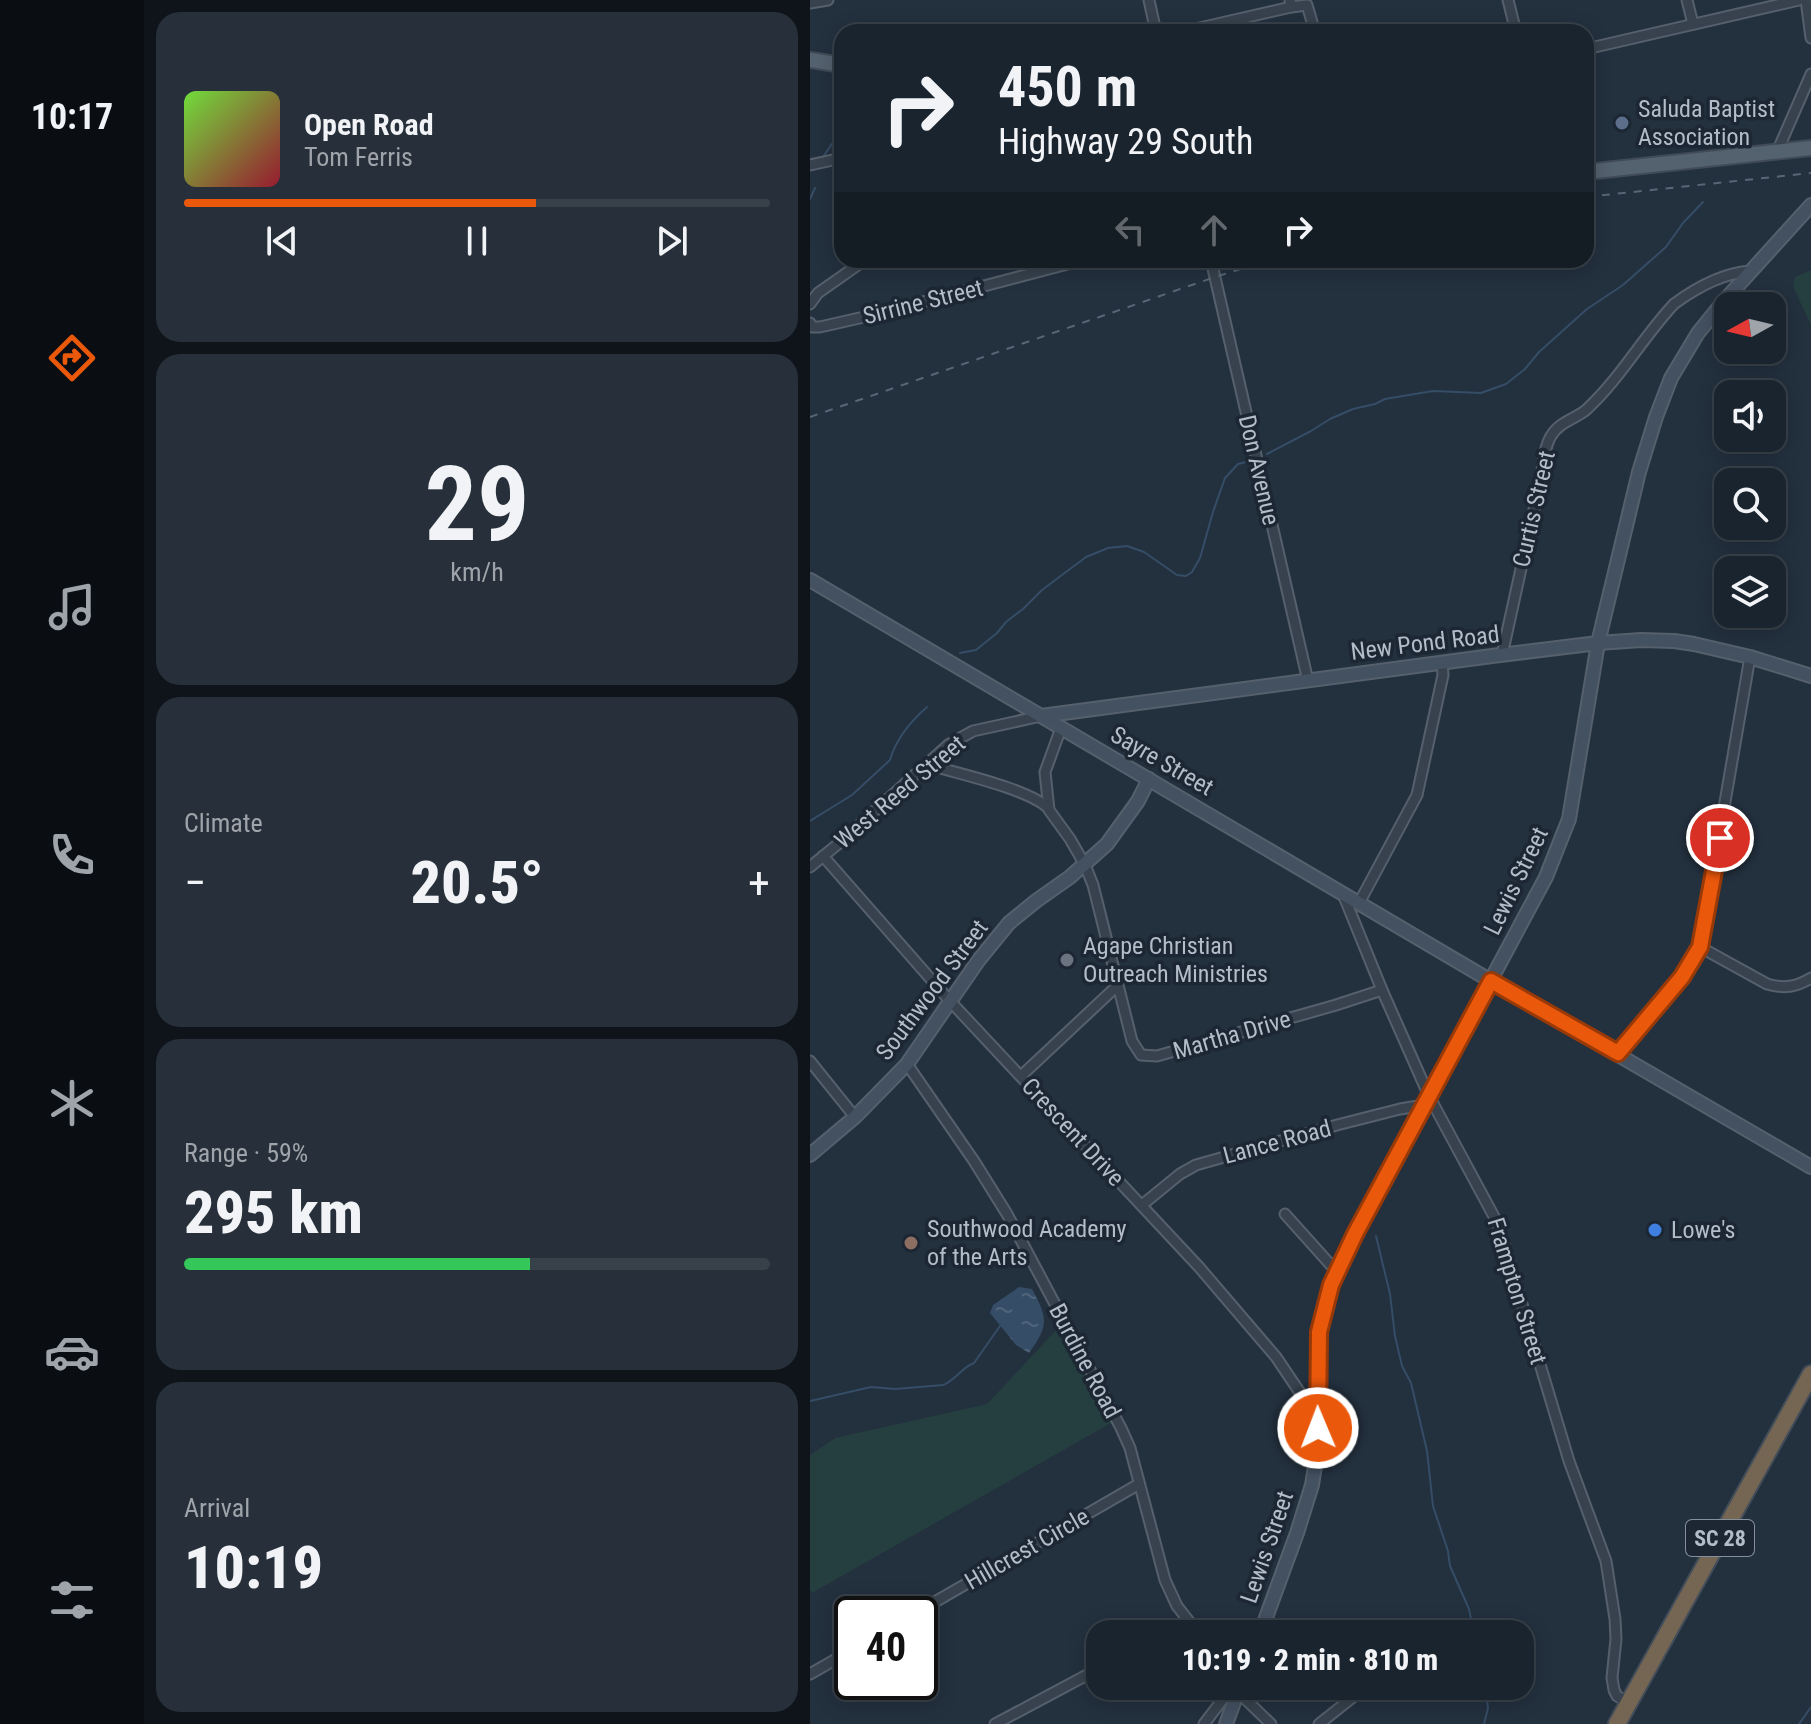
<!DOCTYPE html>
<html lang="en">
<head>
<meta charset="utf-8">
<style>
	body { margin:0; font-family:"Roboto Condensed",sans-serif; background:#27303a; color:#f1f3f6; height:100vh; display:flex; flex-direction:column; font-size:30px; white-space:nowrap }
	* { box-sizing:border-box; margin:0 }
	p { font-size:26px; color:#9fa4aa }
	.icon { flex:none; width:44px; height:44px; fill:none; stroke:currentColor; stroke-width:2; stroke-linecap:round; stroke-linejoin:round }
	.map { position:relative; flex:1; overflow:hidden }
	.sheet { display:flex; flex-direction:column; gap:12px; padding:12px; background:#0e1419; width:666px }
	.sheet>* { flex:none }
	.guide { position:absolute; left:24px; top:24px; width:760px; height:244px; border-radius:24px; box-shadow:0 4px 20px #0003,0 0 0 2px #38414a; background:#1a242e; color:#f1f3f6; overflow:hidden }
	.needle { width:52px; rotate:262deg }
	.fabs { position:absolute; left:904px; top:292px; display:grid; gap:16px }
	.fabs a { display:grid; place-items:center; width:72px; height:72px; border-radius:16px; background:#1a242e; box-shadow:0 4px 20px #0003,0 0 0 2px #38414a; font-size:40px }
	.speed { position:absolute; left:24px; top:1596px; display:flex; gap:16px; font-size:40px; font-weight:700; text-align:center }
	.speed>* { display:grid; place-content:center; width:104px; height:104px; border-radius:50%; background:#1a242e; box-shadow:0 4px 20px #0003,0 0 0 2px #38414a; line-height:1 }
	.speed .limit { border:4px solid #111; border-radius:12px; background:#fff; color:#111 }
	.pin { position:absolute; display:grid; place-items:center; width:68px; height:68px; color:#fff; margin:-34px; border:4px solid #fff; border-radius:50%; box-shadow:0 2px 8px #0007 }
	.me { position:absolute; width:88px; margin:-44px; rotate:359deg; stroke-linejoin:round; filter:drop-shadow(0 0 6px #0008) }
	.turn { display:flex; align-items:center; gap:28px; height:168px; padding:0 32px; font-size:36px }
	.turn .icon { width:104px; height:104px; stroke-width:2.5 }
	.turn b { display:block; font-size:56px; line-height:68px }
	.lanes { display:flex; align-items:center; height:76px; padding:0 32px; background:#0003; justify-content:center; gap:40px; direction:ltr }
	.lanes .off { opacity:.35 }
	.big { font-size:60px; font-weight:800; line-height:1.1 }
	.sheet .card { flex:1; display:flex; flex-direction:column; justify-content:center; gap:12px; min-width:0; padding:0 28px; border-radius:24px; background:#27303a }
	.sheet .dial { align-items:center; gap:0 }
	.dial b { font-size:104px; line-height:1 }
	.song { display:flex; align-items:center; gap:24px }
	.cover { width:96px; height:96px; border-radius:12px; background:linear-gradient(135deg,hsl(100 70% 55%),hsl(350 70% 35%)) }
	.played { height:8px; border-radius:4px; background:linear-gradient(90deg,#ea580c 60%,#38414a 60%) }
	.keys { display:flex; justify-content:space-around; direction:ltr }
	.heat { display:flex; justify-content:space-between; align-items:center; font-size:44px; direction:ltr }
	.charge { height:12px; border-radius:6px; background:linear-gradient(90deg,#34c759 59%,#38414a 0) }
	.trip { position:absolute; left:276px; top:1620px; width:448px; height:80px; border-radius:24px; background:#1a242e; box-shadow:0 4px 20px #0003,0 0 0 2px #38414a; font-weight:800; line-height:80px; text-align:center }
	main { display:flex; flex:1; min-height:0 }
	.dock { display:flex; flex-direction:column; width:144px; justify-content:space-around; align-items:center; background:#0a0e12; color:#9fa4aa }
	.dock .icon { width:56px; height:56px }
	.dock .selected { color:#ea580c }
	.dock b { font-size:36px; color:#f1f3f6 }
	.map>svg:first-child { display:block }
</style>
</head>
<body>
<main>
<nav class="dock">
<b>10:17</b>
<svg class="icon selected" aria-label="directions" viewBox="0 0 24 24"><path d="M12 3l9 9-9 9-9-9zM9 14v-3h6M13 9l2 2-2 2"/></svg>
<svg class="icon" aria-label="music" viewBox="0 0 24 24"><path d="M9 18V5l10-2v13"/><circle cx="6" cy="18" r="3"/><circle cx="16" cy="16" r="3"/></svg>
<svg class="icon" aria-label="phone" viewBox="0 0 24 24"><path d="M5 4h4l2 5-3 2q2 4 5 5l2-3 5 2v4C11 20 4 13 5 4z"/></svg>
<svg class="icon" aria-label="climate" viewBox="0 0 24 24"><path d="M12 3v18M4 7l16 10M4 17L20 7"/></svg>
<svg class="icon" aria-label="car" viewBox="0 0 24 24"><path d="M5 17H2v-5l4-1 3-4h7l3 4 3 1v5h-3M9 17h6M6 11h13"/><circle cx="7" cy="17" r="2"/><circle cx="17" cy="17" r="2"/></svg>
<svg class="icon" aria-label="filters" viewBox="0 0 24 24"><path d="M4 7h16M4 17h16"/><circle cx="9" cy="7" r="2"/><circle cx="15" cy="17" r="2"/></svg>
</nav>
<section class="sheet">
<div class="card">
<div class="song"><i class="cover"></i><div><b>Open Road</b><p>Tom Ferris</p></div></div>
<div class="played"></div>
<div class="keys"><svg class="icon" aria-label="previous" viewBox="0 0 24 24"><path d="M18 5L8 12l10 7zM5 5v14"/></svg><svg class="icon" aria-label="pause" viewBox="0 0 24 24"><path d="M8 5v14M16 5v14"/></svg><svg class="icon" aria-label="next" viewBox="0 0 24 24"><path d="M6 5l10 7-10 7zM19 5v14"/></svg></div>
</div>
<div class="card dial"><b>29</b><p>km/h</p></div>
<div class="card"><p>Climate</p>
<div class="heat"><a>−</a><b class="big">20.5°</b><a>+</a></div>
</div>
<div class="card"><p>Range · 59%</p><b class="big">295 km</b><div class="charge"></div></div>
<div class="card"><p>Arrival</p><b class="big">10:19</b></div>
</section>
<div class="map">
<svg width="1001" height="1724" viewBox="0 0 1001 1724">
	<defs>
		<pattern id="water-ripples" width="26" height="14" patternUnits="userSpaceOnUse" patternTransform="scale(2)"><rect width="26" height="14" fill="#354d66"/><path d="M2 4q2-2 4 0t4 0M15 11q2-2 4 0t4 0" fill="none" stroke="#50657b"/></pattern>
	</defs>
	<rect width="100%" height="100%" fill="#23303e"/>
	<g fill="#253e3f">
		<polygon points="1001,270 1001,325 985,291 983,286 985,277"/>
		<polygon points="249,1327 303,1422 2,1593 0,1590 0,1455 25,1438 177,1404"/>
	</g>
	<path fill="url(#water-ripples)" d="M 209,1287 L 222,1289 C 238,1319 239,1325 219,1353 L 206,1345 L 180,1313 L 183,1305 Z"/>
	<g fill="none" stroke-linecap="round" stroke-linejoin="round">
		<g stroke="#354d66" stroke-width="2">
			<polyline points="13,157 32,129"/>
			<polyline points="0,199 5,188"/>
			<polyline points="457,454 501,431 520,419 543,409 565,404 575,399 623,391 671,393 696,384 715,369 729,352 777,309 813,285 856,247 873,223 893,202"/>
			<polyline points="150,653 166,650 187,633 196,622 213,609 232,590 276,557 298,548 317,546 334,552 367,575 376,576 382,572 390,558 403,512 415,478 428,464 440,461"/>
			<path d="M 0,821 L 42,795 L 80,760 C 86,739 101,721 117,707"/>
			<polyline points="566,1236 580,1294 585,1336 592,1366 601,1383 617,1451 623,1506 638,1551 640,1566 659,1609 664,1634"/>
			<path d="M 0,1401 L 61,1387 L 85,1389 L 133,1385 C 145,1381 152,1367 164,1363 L 190,1326"/>
			<polyline points="674,1724 678,1708 675,1686"/>
			<polyline points="989,1724 1001,1707"/>
		</g>
		<g stroke="#55606c" stroke-width="13">
			<g id="street">
				<polyline points="339,0 346,32"/>
				<polyline points="480,0 481,7 497,5 505,32"/>
				<polyline points="698,0 706,32"/>
				<polyline points="877,0 883,24"/>
				<polyline points="996,0 1001,38"/>
				<polyline points="0,3 18,0"/>
				<polyline points="372,32 481,7"/>
				<polyline points="776,49 989,0"/>
				<polyline points="967,152 1001,74"/>
				<polyline points="0,165 32,158"/>
				<polyline points="401,260 498,681"/>
				<polyline points="0,304 8,293 55,260"/>
				<polyline points="0,323 2,327 10,327 67,314 273,260"/>
				<path d="M 692,655 L 731,478 C 733,464 734,448 741,436 C 749,422 765,419 776,410 C 810,379 833,337 864,304 C 887,287 913,273 941,271"/>
				<polyline points="251,728 235,772 239,810 260,839 275,865 283,885 322,1041 331,1055 347,1056 526,1005 572,990"/>
				<path d="M 122,761 L 130,768 C 155,775 223,791 239,809"/>
				<polyline points="13,856 140,1001 389,1267 466,1357 497,1403 508,1410"/>
				<polyline points="0,867 28,844 138,745 163,731 231,716"/>
				<polyline points="533,894 572,990 619,1096 688,1224 759,1461 796,1561 805,1619 806,1639 802,1678 804,1690 807,1696 819,1703"/>
				<polyline points="549,903 607,795 633,675 632,663"/>
				<path d="M 890,947 L 957,984 C 974,989 986,987 1001,978"/>
				<polyline points="808,1053 872,977 890,947 940,657"/>
				<polyline points="0,1061 45,1117"/>
				<polyline points="97,1064 164,1161 197,1214 311,1428 320,1448 355,1580 367,1606 389,1634"/>
				<polyline points="211,1076 307,986"/>
				<polyline points="332,1205 370,1174 386,1165 527,1125 590,1109 614,1105"/>
				<polyline points="475,1214 527,1272"/>
				<polyline points="104,1614 329,1484"/>
				<polyline points="355,1634 378,1622"/>
				<polyline points="0,1674 42,1650"/>
				<polyline points="185,1724 290,1668"/>
				<polyline points="394,1724 416,1695 422,1690 428,1692 461,1724"/>
				<polyline points="509,1724 557,1686"/>
			</g>
		</g>
		<g stroke="#55606c" stroke-width="16">
			<g id="secondary">
				<polyline points="0,580 681,981 1001,1167"/>
				<polyline points="231,716 682,656 788,643 831,640 864,641 884,644 940,657 1001,676"/>
				<polyline points="0,1155 45,1117 97,1064 168,961 199,923 226,901 260,877 297,844 328,801 339,779"/>
				<polyline points="450,1634 487,1533 502,1485 508,1447 509,1332 521,1285 545,1234 736,877 759,819 788,643 829,472 846,417 861,378 888,333 914,301 1001,205"/>
				<polyline points="416,1724 430,1686"/>
			</g>
		</g>
		<g stroke="#404b57" stroke-width="18">
			<g id="primary">
				<polyline points="0,60 32,65"/>
				<polyline points="776,172 1001,148"/>
			</g>
		</g>
		<g stroke="#424d59" stroke-width="20">
			<polyline id="highway" points="807,1724 1001,1374"/>
		</g>
		<use href="#street" stroke="#37424e" stroke-width="9"/>
		<use href="#secondary" stroke="#445161" stroke-width="12"/>
		<use href="#primary" stroke="#54616e" stroke-width="14"/>
		<use href="#highway" stroke="#746653" stroke-width="16"/>
		<g stroke="#586675" stroke-width="2" stroke-dasharray="8 8" stroke-linecap="butt">
			<polyline points="776,197 1001,173"/>
			<polyline points="0,417 405,277 460,260"/>
		</g>
	</g>
	<g fill="none" stroke-linecap="round" stroke-linejoin="round">
		<g stroke="#983908" stroke-width="20">
			<polyline id="route" points="508,1428 509,1332 521,1285 545,1234 681,981 808,1053 872,977 890,947 910,838"/>
		</g>
		<use href="#route" stroke="#ea580c" stroke-width="14"/>
	</g>
	<circle fill="#5c6f8a" stroke="#1c2733" stroke-width="3" cx="812" cy="123" r="8"/>
	<circle fill="#6b7280" stroke="#1c2733" stroke-width="3" cx="257" cy="960" r="8"/>
	<circle fill="#3f7fe0" stroke="#1c2733" stroke-width="3" cx="845" cy="1230" r="8"/>
	<circle fill="#8d6e63" stroke="#1c2733" stroke-width="3" cx="101" cy="1243" r="8"/>
	<g text-anchor="middle" dominant-baseline="central" stroke-width="7" stroke-linejoin="round" paint-order="stroke">
		<rect fill="#1c2733" stroke="#85909c" stroke-width="2" x="876" y="1520" width="68" height="36" rx="6"/>
		<g font-size="22" font-weight="bold" fill="#b2bdc9">
			<text x="910" y="1538">SC 28</text>
		</g>
		<g font-size="24" fill="#b2bdc9" stroke="#1c2733" text-anchor="start">
			<text x="828" y="109">Saluda Baptist<tspan x="828" dy="28">Association</tspan></text>
			<text x="273" y="946">Agape Christian<tspan x="273" dy="28">Outreach Ministries</tspan></text>
			<text x="117" y="1229">Southwood Academy<tspan x="117" dy="28">of the Arts</tspan></text>
			<text x="861" y="1230">Lowe's</text>
		</g>
		<g font-size="24" fill="#b2bdc9" stroke="#1c2733">
			<text transform="translate(113 302) rotate(-14)">Sirrine Street</text>
			<text transform="translate(449 470) rotate(77)">Don Avenue</text>
			<text transform="translate(724 509) rotate(-77)">Curtis Street</text>
			<text transform="translate(615 643) rotate(-7)">New Pond Road</text>
			<text transform="translate(352 761) rotate(30)">Sayre Street</text>
			<text transform="translate(90 792) rotate(-40)">West Reed Street</text>
			<text transform="translate(706 881) rotate(-64)">Lewis Street</text>
			<text transform="translate(122 990) rotate(-53)">Southwood Street</text>
			<text transform="translate(422 1035) rotate(-16)">Martha Drive</text>
			<text transform="translate(263 1132) rotate(47)">Crescent Drive</text>
			<text transform="translate(467 1142) rotate(-15)">Lance Road</text>
			<text transform="translate(707 1291) rotate(73)">Frampton Street</text>
			<text transform="translate(275 1361) rotate(62)">Burdine Road</text>
			<text transform="translate(457 1547) rotate(-71)">Lewis Street</text>
			<text transform="translate(217 1549) rotate(-30)">Hillcrest Circle</text>
		</g>
	</g>
</svg>
<div class="fabs">
<a><svg class="needle" viewBox="-14 -14 28 28"><path d="M0-13l5 13h-10z" fill="#e53935"/><path d="M0 13l5-13h-10z" fill="#9fa4aa"/></svg></a>
<a><svg class="icon" aria-label="sound" viewBox="0 0 24 24"><path d="M4 9h4l5-4v14l-5-4H4zM17 9q2 3 0 6"/></svg></a>
<a><svg class="icon" aria-label="search" viewBox="0 0 24 24"><circle cx="10" cy="10" r="6"/><path d="M15 15l6 6"/></svg></a>
<a><svg class="icon" aria-label="layers" viewBox="0 0 24 24"><path d="M12 4l9 5-9 5-9-5zM3 14l9 5 9-5"/></svg></a>
</div>
<div class="speed"><div class="limit">40</div></div>
<div class="pin" style="left:910px;top:838px;background:#d93025"><svg class="icon" aria-label="arrive" viewBox="0 0 24 24"><path d="M6 21V4h12l-3 4 3 4H6"/></svg></div>
<svg class="me" style="left:508px;top:1428px" viewBox="-20 -20 40 40"><circle r="17" fill="#ea580c" stroke="#fff" stroke-width="3"/><path d="M0-11L8 9 0 5-8 9z" fill="#fff"/></svg>
<div class="trip">10:19 · 2 min · 810 m</div>
<div class="guide">
<div class="turn"><svg class="icon" aria-label="right" viewBox="0 0 24 24"><path d="M7 20v-9h11M14 6l5 5-5 5"/></svg><div><b>450 m</b>Highway 29 South</div></div>
<div class="lanes"><svg class="icon off" aria-label="left" viewBox="0 0 24 24"><path d="M17 20v-9H6M10 6l-5 5 5 5"/></svg><svg class="icon off" aria-label="ahead" viewBox="0 0 24 24"><path d="M12 20V5M6 11l6-6 6 6"/></svg><svg class="icon" aria-label="right" viewBox="0 0 24 24"><path d="M7 20v-9h11M14 6l5 5-5 5"/></svg></div>
</div>
</div>
</main>
</body>
</html>
